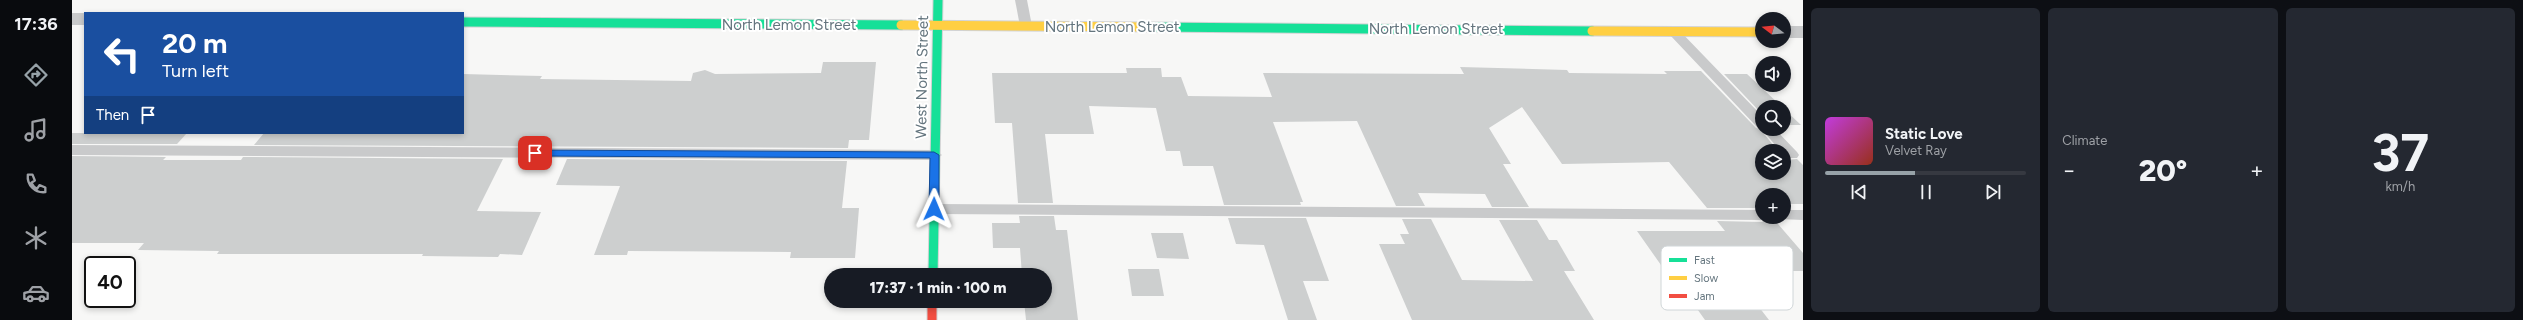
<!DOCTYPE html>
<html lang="en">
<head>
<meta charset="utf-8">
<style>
	body { margin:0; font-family:Figtree,sans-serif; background:#242831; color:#f1f3f6; height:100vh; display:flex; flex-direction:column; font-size:15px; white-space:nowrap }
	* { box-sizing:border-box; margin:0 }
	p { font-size:13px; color:#9ea1a6 }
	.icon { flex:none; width:22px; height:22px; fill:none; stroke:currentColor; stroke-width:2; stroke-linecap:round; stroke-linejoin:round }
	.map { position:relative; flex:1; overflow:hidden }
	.sheet { display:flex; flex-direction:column; gap:8px; padding:8px; background:#0d0f14; width:720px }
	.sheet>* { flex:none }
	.guide { position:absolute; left:12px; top:12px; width:380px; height:122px; border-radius:0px; box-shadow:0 2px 6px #0003; background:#1a4fa0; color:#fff; overflow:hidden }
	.needle { width:26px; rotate:286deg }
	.buttons { position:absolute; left:1683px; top:12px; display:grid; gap:8px }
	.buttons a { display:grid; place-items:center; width:36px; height:36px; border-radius:50%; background:#171b24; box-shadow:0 2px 6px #0003; font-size:20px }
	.speed { position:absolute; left:12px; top:256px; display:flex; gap:8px; font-size:20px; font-weight:700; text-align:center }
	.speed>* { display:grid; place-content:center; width:52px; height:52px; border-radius:50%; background:#171b24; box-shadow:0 2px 6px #0003; line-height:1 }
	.speed .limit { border:2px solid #111; border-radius:6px; background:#fff; color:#111 }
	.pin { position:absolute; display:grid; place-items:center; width:34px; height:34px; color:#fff; margin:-17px; border-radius:8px; box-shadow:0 2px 6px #0006 }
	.me { position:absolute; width:44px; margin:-22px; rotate:1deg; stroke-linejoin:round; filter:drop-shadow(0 0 3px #0008) }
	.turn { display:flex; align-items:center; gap:14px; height:84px; padding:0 12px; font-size:18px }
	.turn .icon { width:52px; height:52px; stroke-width:2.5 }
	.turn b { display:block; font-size:28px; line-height:34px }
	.then { display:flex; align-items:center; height:38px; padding:0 12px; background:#0003; gap:8px; font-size:15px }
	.big { font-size:30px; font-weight:800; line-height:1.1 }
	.sheet .tile { flex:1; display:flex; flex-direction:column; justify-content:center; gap:6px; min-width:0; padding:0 14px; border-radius:6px; background:#242831 }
	.sheet .dial { align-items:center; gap:0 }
	.dial b { font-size:52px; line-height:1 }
	.song { display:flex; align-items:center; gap:12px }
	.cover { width:48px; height:48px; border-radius:6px; background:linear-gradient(135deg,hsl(290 70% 55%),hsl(10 70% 35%)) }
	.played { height:4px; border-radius:2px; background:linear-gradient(90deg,#97a2a8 45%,#363941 45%) }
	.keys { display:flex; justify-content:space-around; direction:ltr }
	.heat { display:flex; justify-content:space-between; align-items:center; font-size:22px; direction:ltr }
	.sheet .tiles { flex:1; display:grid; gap:8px; grid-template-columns:repeat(3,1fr) }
	.trip { position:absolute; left:752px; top:268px; width:228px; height:40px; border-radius:20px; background:#171b24; box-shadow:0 2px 6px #0003; font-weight:800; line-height:40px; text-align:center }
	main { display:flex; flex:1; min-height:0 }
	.tab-bar { display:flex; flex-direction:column; width:72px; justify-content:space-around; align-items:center; background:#090b0e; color:#9ea1a6 }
	.tab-bar .icon { width:28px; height:28px }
	.tab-bar .current { color:#97a2a8 }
	.tab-bar b { font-size:18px; color:#f1f3f6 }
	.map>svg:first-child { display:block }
</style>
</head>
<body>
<main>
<nav class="tab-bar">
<b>17:36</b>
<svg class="icon current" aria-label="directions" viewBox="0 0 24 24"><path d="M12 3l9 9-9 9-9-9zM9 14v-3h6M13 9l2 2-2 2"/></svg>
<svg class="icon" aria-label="music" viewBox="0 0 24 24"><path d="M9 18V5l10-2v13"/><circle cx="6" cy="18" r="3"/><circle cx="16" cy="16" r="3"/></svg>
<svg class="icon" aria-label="phone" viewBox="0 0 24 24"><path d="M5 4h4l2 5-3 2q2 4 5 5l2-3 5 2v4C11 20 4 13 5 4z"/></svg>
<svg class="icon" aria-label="climate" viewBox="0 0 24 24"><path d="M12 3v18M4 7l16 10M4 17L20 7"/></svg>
<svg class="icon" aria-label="car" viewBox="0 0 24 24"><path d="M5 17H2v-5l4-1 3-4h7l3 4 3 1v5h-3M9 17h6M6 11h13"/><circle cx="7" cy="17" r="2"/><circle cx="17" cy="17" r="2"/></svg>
</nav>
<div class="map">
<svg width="1731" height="320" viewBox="0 0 1731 320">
	<rect width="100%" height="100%" fill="#f7f7f6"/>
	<g fill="#cdcfcf">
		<polygon points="751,62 804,62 797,140 777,140 776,148 182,145 192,133 391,133 391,74 470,76 468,79 619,81 621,73 633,70 643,74 749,73"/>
		<polygon points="1388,67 1495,70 1497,73 1595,74 1592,71 1629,71 1684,128 1688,129 1706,151 1690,151 1690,173 1712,173 1712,155 1715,160 1725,159 1731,165 1731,204 1712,204 1712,195 1690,195 1690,208 1635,208 1597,162 1490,164 1450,107 1417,128 1439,164 1431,164 1457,207 1420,207 1413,194 1346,193 1353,206 1324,206 1285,121 1201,122 1231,202 1228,202 1229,205 1152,205 1141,166 1111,166 1108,151 1094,151 1084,108 1017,106 1022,134 973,134 981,203 946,203 940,123 923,123 920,73 1055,73 1054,68 1089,68 1090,77 1109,77 1116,96 1200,97 1191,73 1392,74"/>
		<polygon points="1652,74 1675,74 1710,107 1690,107 1690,114"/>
		<polygon points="1712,109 1729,125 1712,125"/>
		<polygon points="0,133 115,133 105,144 0,144"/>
		<polygon points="0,156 94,157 91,160 169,160 171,157 431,159 405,211 469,212 450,255 428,254 426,257 350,256 351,254 145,254 147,251 66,250 72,243 0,243"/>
		<polygon points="495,159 775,161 770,208 787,208 783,258 718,258 719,252 556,251 555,255 522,255 548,186 484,185"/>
		<polygon points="947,216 982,216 984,230 995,230 1006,320 954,320 952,301 973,301 973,275 950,275 948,248 921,248 920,223 948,223"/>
		<polygon points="1697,217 1700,217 1731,253 1731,271 1670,271 1674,276 1663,276 1697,320 1633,320 1601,275 1596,275 1565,231 1653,231 1645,221 1690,222"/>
		<polygon points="1156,218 1234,218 1257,281 1231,281 1245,320 1216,320 1192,245 1164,244"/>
		<polygon points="1330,219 1359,219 1390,280 1461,281 1427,220 1465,220 1477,240 1485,240 1503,271 1492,271 1522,320 1340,320 1307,244 1333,244 1328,234 1337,234"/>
		<polygon points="1079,233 1111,233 1117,259 1085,258"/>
		<polygon points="1056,269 1087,269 1092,296 1060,296"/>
	</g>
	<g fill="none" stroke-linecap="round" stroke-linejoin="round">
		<g stroke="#d2d3d4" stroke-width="11">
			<g id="fast">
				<polyline points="391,22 829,25"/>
				<polyline points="1078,27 1520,31"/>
				<polyline points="861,275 866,0"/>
			</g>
		</g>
		<g stroke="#d2d3d4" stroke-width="11">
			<g id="slow">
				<polyline points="829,25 1078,27"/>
				<polyline points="1520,31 1690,32"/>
			</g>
		</g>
		<g stroke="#d2d3d4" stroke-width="11">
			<polyline id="jam" points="860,301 860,320"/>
		</g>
		<g fill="#c9cacb" fill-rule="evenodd">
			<polygon points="943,0 955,0 960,26 958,29 954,30 948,26"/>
			<polygon points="1601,27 1605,28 1690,116 1690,129 1703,129 1725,152 1727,155 1725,158 1715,158 1712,151 1708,151 1689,128 1685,127 1597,34 1595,31 1597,28"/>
			<polygon points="0,145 863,150 870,155 863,160 0,155"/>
			<polygon points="862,204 1690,210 1690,217 1696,217 1690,220 862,214 857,213 855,209 857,205"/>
			<polygon points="1712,210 1731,210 1731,220 1707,219 1706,217 1712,217"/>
		</g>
		<g fill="#c9cacb" fill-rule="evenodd">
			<rect x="0" y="13" width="13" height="12"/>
			<rect x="1712" y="26" width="19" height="12"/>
		</g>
		<use href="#fast" stroke="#16e098" stroke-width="9"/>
		<use href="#slow" stroke="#ffcf43" stroke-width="9"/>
		<use href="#jam" stroke="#f24e42" stroke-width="9"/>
	</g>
	<polygon fill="#1a73e8" stroke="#114b97" points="460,150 862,152 867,155 867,209 862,213 857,209 858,158 463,156 459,153"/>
	<g text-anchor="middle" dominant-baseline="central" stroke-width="4" stroke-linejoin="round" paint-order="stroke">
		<g font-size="15" fill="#64757e" stroke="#fff">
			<text x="717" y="25">North Lemon Street</text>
			<text x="1040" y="27">North Lemon Street</text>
			<text x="1364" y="29">North Lemon Street</text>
			<text transform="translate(850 77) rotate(-89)">West North Street</text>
		</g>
	</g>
	<rect x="1589" y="246" width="132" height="64" rx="6" fill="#fff" stroke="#d0d6d8" stroke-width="1"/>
	<rect x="1597" y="258" width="18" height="4" fill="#16e098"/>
	<rect x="1597" y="276" width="18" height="4" fill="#ffcf43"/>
	<rect x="1597" y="294" width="18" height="4" fill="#f24e42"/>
	<g font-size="11" fill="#64757e">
		<text x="1622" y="264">Fast</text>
		<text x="1622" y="282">Slow</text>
		<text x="1622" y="300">Jam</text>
	</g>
</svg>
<div class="buttons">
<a><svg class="needle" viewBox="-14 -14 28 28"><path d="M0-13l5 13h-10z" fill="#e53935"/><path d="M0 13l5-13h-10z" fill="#9ea1a6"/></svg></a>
<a><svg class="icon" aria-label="sound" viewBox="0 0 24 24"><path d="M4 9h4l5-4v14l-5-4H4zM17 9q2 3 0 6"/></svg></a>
<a><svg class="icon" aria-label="search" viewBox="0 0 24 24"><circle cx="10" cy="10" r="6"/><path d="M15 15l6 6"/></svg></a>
<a><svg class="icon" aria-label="layers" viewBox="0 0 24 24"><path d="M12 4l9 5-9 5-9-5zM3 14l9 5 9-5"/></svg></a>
<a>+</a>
</div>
<div class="speed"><div class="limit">40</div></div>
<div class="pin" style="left:463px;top:153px;background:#d93025"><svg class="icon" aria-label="arrive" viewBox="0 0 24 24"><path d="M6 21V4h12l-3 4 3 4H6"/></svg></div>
<svg class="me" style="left:862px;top:209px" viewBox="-20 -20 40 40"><path d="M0-17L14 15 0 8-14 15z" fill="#1a73e8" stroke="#fff" stroke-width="4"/></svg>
<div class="trip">17:37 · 1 min · 100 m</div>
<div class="guide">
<div class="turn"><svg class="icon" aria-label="left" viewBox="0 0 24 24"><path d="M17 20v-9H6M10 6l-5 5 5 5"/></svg><div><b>20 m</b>Turn left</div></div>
<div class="then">Then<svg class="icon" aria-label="arrive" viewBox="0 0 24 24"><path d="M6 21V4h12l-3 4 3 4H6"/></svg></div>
</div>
</div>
<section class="sheet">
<div class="tiles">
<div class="tile">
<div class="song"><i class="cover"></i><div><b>Static Love</b><p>Velvet Ray</p></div></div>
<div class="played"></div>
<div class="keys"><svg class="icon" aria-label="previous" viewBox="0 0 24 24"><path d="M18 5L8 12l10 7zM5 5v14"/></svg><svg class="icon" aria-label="pause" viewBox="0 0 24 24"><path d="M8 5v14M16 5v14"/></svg><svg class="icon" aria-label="next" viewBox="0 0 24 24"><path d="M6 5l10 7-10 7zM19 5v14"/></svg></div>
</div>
<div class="tile"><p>Climate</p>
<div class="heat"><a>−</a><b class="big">20°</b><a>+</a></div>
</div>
<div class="tile dial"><b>37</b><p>km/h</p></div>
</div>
</section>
</main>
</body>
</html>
